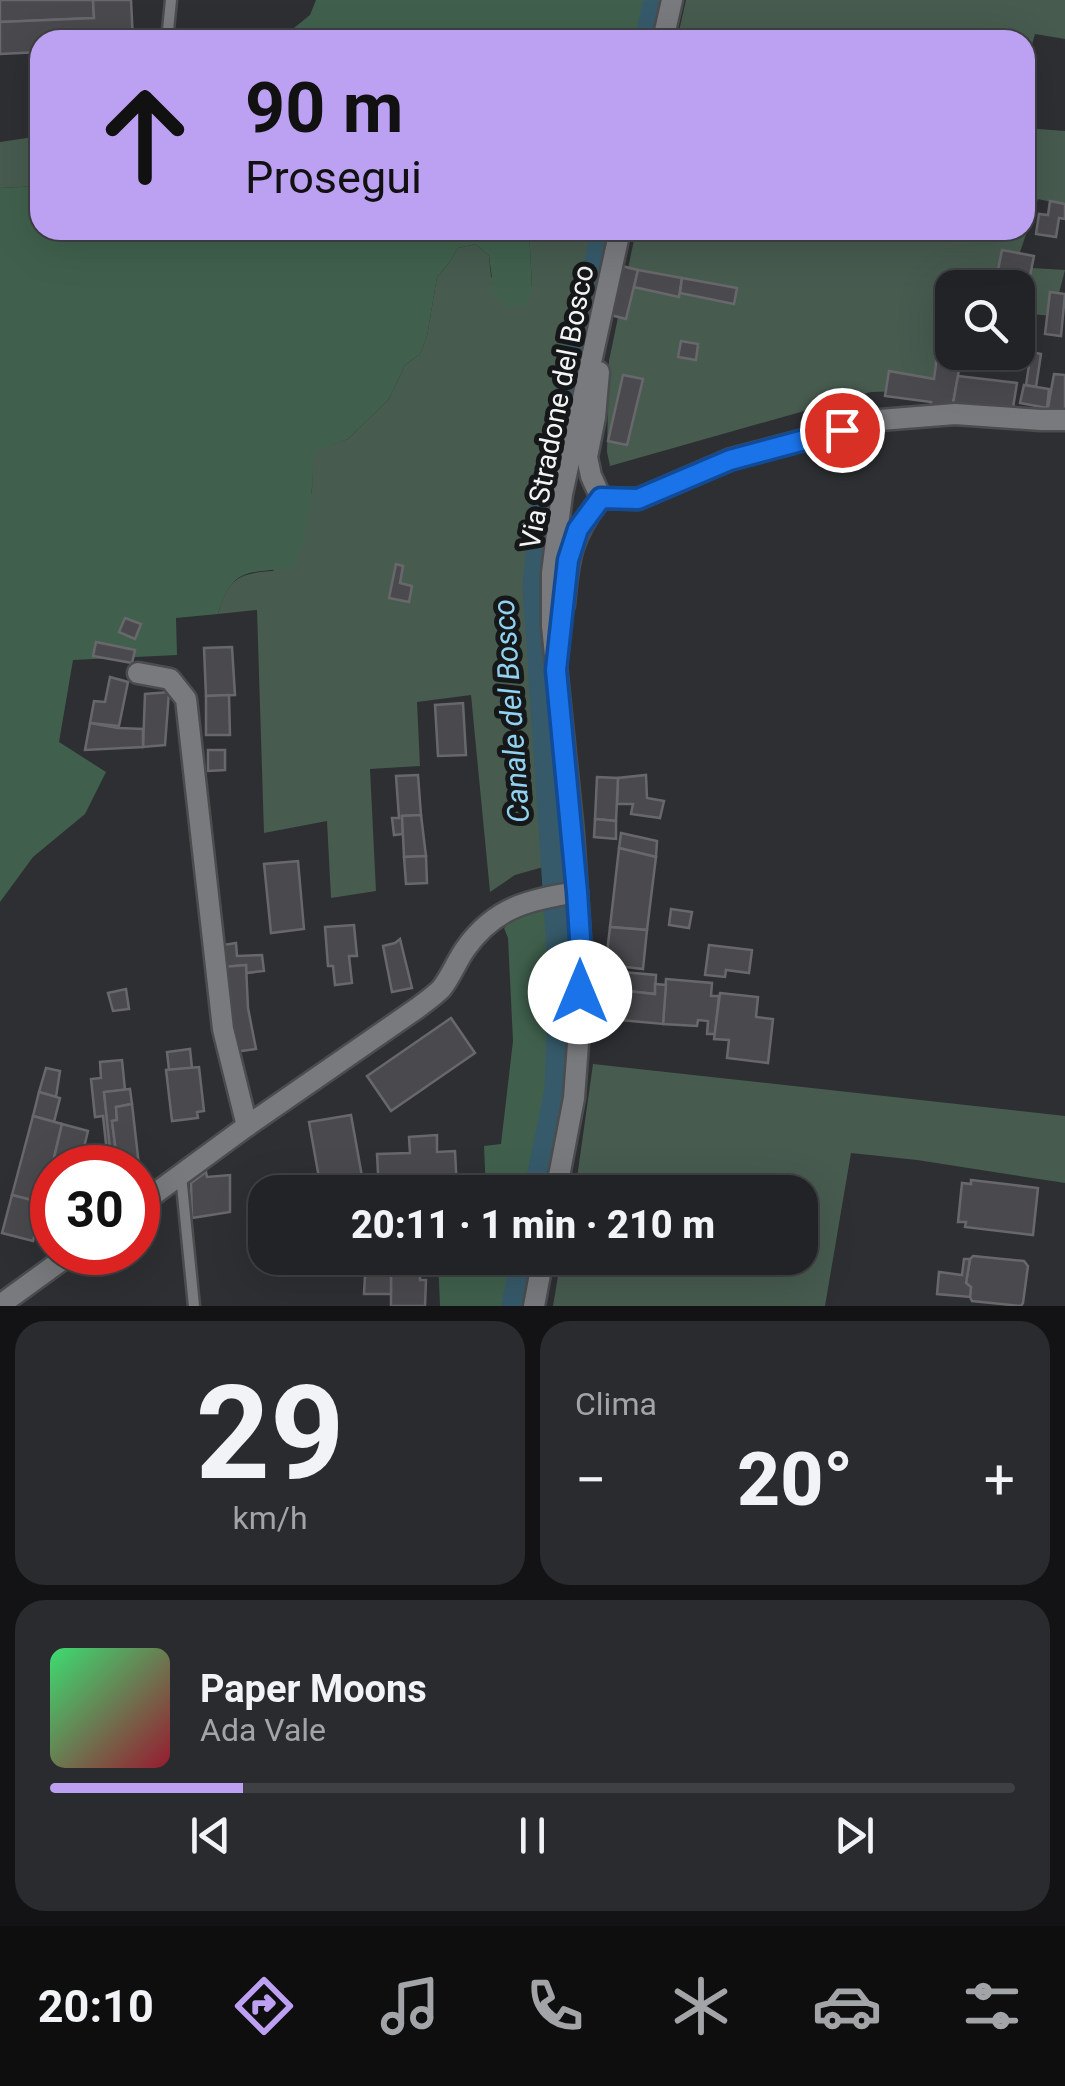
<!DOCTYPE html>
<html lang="it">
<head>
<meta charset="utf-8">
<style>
	body { margin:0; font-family:Roboto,sans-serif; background:#2a2b2e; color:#f1f3f6; height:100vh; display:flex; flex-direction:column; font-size:38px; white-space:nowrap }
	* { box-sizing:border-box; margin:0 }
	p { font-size:32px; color:#a2a4a7 }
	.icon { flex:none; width:55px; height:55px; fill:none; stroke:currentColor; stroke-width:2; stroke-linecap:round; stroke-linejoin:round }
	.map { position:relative; height:1306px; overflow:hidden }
	.sheet { display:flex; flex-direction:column; gap:15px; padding:15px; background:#131315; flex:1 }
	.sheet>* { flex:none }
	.hud { position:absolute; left:30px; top:30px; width:1005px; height:210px; border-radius:30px; box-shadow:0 10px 40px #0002,0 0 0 2px #3f4043; background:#bca0f2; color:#111; overflow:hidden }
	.tools { position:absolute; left:935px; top:270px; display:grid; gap:20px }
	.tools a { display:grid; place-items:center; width:100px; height:100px; border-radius:20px; background:#222326; box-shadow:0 10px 40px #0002,0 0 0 2px #3f4043; font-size:50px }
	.speed { position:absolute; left:30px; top:1145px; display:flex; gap:20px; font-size:50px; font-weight:700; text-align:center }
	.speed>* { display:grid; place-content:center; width:130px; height:130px; border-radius:50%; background:#222326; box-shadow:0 10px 40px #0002,0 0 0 2px #3f4043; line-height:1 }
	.speed .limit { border:15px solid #d22; background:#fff; color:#111 }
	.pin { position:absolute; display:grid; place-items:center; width:85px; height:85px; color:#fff; margin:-42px; border:5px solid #fff; border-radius:50%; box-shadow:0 2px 10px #0007 }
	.me { position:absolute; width:110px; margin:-55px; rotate:0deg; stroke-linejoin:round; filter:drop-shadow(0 0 8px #0008) }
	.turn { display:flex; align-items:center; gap:35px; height:210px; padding:0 50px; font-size:45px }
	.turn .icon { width:130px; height:130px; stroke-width:2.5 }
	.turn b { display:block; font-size:70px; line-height:85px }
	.big { font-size:75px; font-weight:800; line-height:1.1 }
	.sheet .tile { flex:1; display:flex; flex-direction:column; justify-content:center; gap:15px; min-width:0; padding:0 35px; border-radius:30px; background:#2a2b2e }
	.sheet .dial { align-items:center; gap:0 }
	.dial b { font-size:130px; line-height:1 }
	.song { display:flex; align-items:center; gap:30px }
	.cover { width:120px; height:120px; border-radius:15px; background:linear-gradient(135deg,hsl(140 70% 55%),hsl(350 70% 35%)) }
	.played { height:10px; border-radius:5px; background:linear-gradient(90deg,#bca0f2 20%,#3f4043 20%) }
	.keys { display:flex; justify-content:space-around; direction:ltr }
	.heat { display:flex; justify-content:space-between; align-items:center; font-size:55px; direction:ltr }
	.sheet .tiles { flex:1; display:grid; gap:15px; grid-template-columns:1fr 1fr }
	.tile:last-child { grid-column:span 2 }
	.trip { position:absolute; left:248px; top:1175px; width:570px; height:100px; border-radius:30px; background:#222326; box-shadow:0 10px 40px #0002,0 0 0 2px #3f4043; font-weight:800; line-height:100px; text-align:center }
	.dock { display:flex; height:160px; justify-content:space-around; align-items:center; background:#0e0e0f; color:#a2a4a7 }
	.dock .icon { width:70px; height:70px }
	.dock .current { color:#bca0f2 }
	.dock b { font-size:45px; color:#f1f3f6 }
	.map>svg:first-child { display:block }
</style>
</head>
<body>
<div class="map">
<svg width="1065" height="1306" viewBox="0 0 1065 1306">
	<rect width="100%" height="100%" fill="#2d2f32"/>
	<g fill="#475b4f">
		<polygon points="686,0 1065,0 1065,39 1035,34 1025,69 1025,40 677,40"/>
		<polygon points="1025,128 1065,131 1065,205 1038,199 1015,267 1065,270 1053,316 1018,313 1018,288 952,288 952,308 948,308 943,390 871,392 610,466 607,452 609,361 636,230 1025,230"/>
		<polygon points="40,136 40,186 0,188 0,142"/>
		<path d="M 529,230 L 600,230 L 575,354 L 551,417 L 540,460 L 534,549 L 535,609 L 561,862 L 515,875 L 490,892 L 471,695 L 417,702 L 420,766 L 370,769 L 376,891 L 331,898 L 327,821 L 264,833 L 257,610 L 218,614 C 228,580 237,573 273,571 L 308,508 L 312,490 L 313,451 L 348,439 L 389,399 L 405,365 L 420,354 L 427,336 L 437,277 L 449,263 L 458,248 L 476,244 L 489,256 L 491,277 L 532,287 Z"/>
		<polygon points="593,1064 1065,1116 1065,1183 917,1160 851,1153 825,1306 553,1306 561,1258 800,1258 800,1192 575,1192"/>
	</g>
	<g fill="#40604d">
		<polygon points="316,0 651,0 641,40 279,40 310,15"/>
		<path d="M 40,186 L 40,230 L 529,230 L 532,288 L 525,306 L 507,307 L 494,294 L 489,256 L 476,244 L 458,248 L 449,263 L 437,277 L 427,336 L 420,354 L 405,365 L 389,399 L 348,439 L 313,452 C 314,487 309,536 293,567 C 249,575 233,564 218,614 L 176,618 L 177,655 L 73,660 L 59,742 L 106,772 L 85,814 L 33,857 L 0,902 L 0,188 Z"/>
		<polygon points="563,897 565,939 560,1050 540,1192 486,1192 484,1146 501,1144 513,1041 508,938 504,928 515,917"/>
		<polygon points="438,1258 526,1258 518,1306 440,1306"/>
	</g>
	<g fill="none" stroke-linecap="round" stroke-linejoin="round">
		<g stroke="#365a6a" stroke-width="25">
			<polyline points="647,40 656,0"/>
			<polyline points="536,1192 557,1090 561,979 535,586 543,506 604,230"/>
			<polyline points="514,1306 523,1258"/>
		</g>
	</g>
	<g fill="#4a494d" stroke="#68686c" stroke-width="2.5">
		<polygon points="0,0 93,0 94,18 0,22"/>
		<polygon points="93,0 131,0 133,40 40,40 40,52 0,54 0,22 94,18"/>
		<polygon points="1050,201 1065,204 1065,219 1059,218 1056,237 1036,234 1039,214 1048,215"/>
		<polygon points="1002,250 1034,256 1030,276 998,270"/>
		<polygon points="618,265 638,270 626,319 607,314"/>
		<polygon points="638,270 682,278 679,297 634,287"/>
		<polygon points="682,278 737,288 734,304 680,293"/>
		<polygon points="1050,292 1065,294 1061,336 1045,334"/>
		<polygon points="940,334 952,336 952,352 970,352 969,365 960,364 952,409 930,406 931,402 885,396 889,371 934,379"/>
		<polygon points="681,341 698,344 696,360 678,357"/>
		<polygon points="1031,352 1041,354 1036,387 1026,385"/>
		<polygon points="1054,374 1065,375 1065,415 1047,413"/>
		<polygon points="623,375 643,379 627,445 608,441"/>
		<polygon points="958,376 1017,383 1012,414 952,409"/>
		<polygon points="1024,385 1049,389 1047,408 1020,403"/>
		<polygon points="396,564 403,566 400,583 412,586 409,602 389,598"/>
		<polygon points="125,618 141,624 135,639 119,632"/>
		<polygon points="96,642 135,650 132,663 93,656"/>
		<polygon points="232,647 235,695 206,696 204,648"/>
		<polygon points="110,677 128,682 119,726 90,723 94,701 105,702"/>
		<polygon points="169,692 165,745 143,747 145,694"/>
		<polygon points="229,695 230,735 206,735 206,696"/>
		<polygon points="463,703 466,755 438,756 435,705"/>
		<polygon points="90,723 118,728 143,729 143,747 85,750"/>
		<polygon points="208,750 225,750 225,770 208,771"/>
		<polygon points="418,775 421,815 402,816 403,834 394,835 392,818 399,818 396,776"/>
		<polygon points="646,775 647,798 664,801 660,818 631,814 633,804 617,804 618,778"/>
		<polygon points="597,777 618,778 616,821 595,819"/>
		<polygon points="421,815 426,856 404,857 402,816"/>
		<polygon points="595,819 616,821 616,839 594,837"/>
		<polygon points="621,833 657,841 656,857 619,848"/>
		<polygon points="619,848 656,857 647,930 610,927"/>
		<polygon points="426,856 427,883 406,884 404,857"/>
		<polygon points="298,861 304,929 271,933 264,864"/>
		<polygon points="671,909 692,912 689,928 669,925"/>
		<polygon points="354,925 357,956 349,956 352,983 335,985 333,966 328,966 325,927"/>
		<polygon points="610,927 647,930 643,969 626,967 606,961"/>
		<polygon points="400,939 412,988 392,992 383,946 395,943"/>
		<polygon points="236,943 237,956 262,955 264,971 246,973 246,965 223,967 223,945"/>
		<polygon points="709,945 752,950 749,973 726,970 725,977 705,975"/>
		<polygon points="246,965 248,1008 256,1049 234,1052 223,967"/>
		<polygon points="610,971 656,975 655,994 609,989"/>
		<polygon points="666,979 712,983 711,996 719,996 715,1034 707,1034 708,1021 698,1020 697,1026 663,1024"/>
		<polygon points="655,984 666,985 663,1024 599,1018 601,988 655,994"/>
		<polygon points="126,989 129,1009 113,1011 108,993"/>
		<polygon points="720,993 758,997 756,1017 773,1019 768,1063 727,1058 729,1040 714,1039"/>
		<polygon points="451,1018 475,1053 391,1111 367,1076"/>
		<polygon points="190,1049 192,1068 169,1070 167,1052"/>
		<polygon points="122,1060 125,1090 104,1092 111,1153 107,1153 103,1116 95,1117 91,1079 101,1078 100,1062"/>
		<polygon points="199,1067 204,1111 197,1112 198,1118 172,1121 166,1070"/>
		<polygon points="46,1068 60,1071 56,1097 39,1092"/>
		<polygon points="130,1089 132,1104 116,1107 117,1120 112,1121 118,1168 112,1168 104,1092"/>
		<polygon points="39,1092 60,1098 54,1122 33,1116"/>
		<polygon points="132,1104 142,1192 138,1192 138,1168 118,1168 112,1121 117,1120 116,1107"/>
		<polygon points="351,1115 363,1182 321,1189 309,1122"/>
		<polygon points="33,1116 62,1124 43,1203 12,1195"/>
		<polygon points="62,1124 88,1131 79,1168 67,1165 67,1168 52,1168 52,1189 47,1188"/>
		<polygon points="437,1135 437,1152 455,1151 457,1189 379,1192 377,1154 410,1153 409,1137"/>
		<polygon points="206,1172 207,1177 230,1175 230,1212 192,1218 191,1183"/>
		<polygon points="971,1180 1038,1188 1033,1235 965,1227 966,1222 958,1222 962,1183 971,1184"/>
		<polygon points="12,1195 43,1203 33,1241 2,1233"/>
		<polygon points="973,1256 1024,1261 1028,1266 1023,1303 1021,1306 972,1301 970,1297 971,1287 966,1283 970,1259"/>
		<polygon points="391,1258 420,1258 420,1280 426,1280 425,1306 391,1306"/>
		<polygon points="964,1259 970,1259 966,1283 971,1287 970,1297 937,1294 939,1272 962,1275"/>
		<polygon points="391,1275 391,1294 364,1294 365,1276"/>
	</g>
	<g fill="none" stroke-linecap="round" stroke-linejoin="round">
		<g stroke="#4a4c4e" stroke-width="15">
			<g id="lane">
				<polyline points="167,40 171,0"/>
				<polyline points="181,1175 194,1306"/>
			</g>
		</g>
		<g stroke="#4a4c4e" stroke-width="25">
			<g id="street">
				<polyline points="663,40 672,0"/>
				<polyline points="601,498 638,499 731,459 880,420 955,414 1041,420 1065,420"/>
				<path d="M 564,605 C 568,558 571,536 601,498 L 591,476 L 587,457 L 595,417 L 599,372"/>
				<polyline points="138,673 170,679 186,699 223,1029 247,1126"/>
				<polyline points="556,1192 574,1098 579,1030 581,953 573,832 552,626 552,573 562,494 620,230"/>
				<path d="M 138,1206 L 247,1126 L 416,1009 C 424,1003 434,996 441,989 C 451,977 457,960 466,948 C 495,907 531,899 577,892"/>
				<polyline points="0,1305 73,1252"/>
				<polyline points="534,1306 543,1258"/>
			</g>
		</g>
		<use href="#lane" stroke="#787a7d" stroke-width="10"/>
		<use href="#street" stroke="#787a7d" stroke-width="20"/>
	</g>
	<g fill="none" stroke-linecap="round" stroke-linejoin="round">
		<g stroke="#114b97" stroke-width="25">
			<polyline id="route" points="580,992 581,953 577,892 556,670 568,560 578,529 601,498 638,499 730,460 842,430"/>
		</g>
		<use href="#route" stroke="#1a73e8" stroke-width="18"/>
	</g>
	<g text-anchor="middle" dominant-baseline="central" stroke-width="10" stroke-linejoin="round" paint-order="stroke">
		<g font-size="28" fill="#f3f4f6" stroke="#161718">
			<text transform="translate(557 407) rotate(-79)">Via Stradone del Bosco</text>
		</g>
		<g font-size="30" font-style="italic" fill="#91d2f0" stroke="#161718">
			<text transform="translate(511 711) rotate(-94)">Canale del Bosco</text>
		</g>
	</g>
</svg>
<div class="tools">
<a><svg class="icon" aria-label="search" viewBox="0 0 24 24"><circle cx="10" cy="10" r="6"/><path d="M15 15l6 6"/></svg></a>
</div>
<div class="speed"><div class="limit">30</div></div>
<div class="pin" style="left:842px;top:430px;background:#d93025"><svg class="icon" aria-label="arrive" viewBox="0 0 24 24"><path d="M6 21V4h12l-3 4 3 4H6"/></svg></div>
<svg class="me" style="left:580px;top:992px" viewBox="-20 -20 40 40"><circle r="19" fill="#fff"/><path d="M0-13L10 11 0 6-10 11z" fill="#1a73e8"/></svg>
<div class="trip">20:11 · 1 min · 210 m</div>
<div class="hud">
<div class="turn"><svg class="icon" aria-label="ahead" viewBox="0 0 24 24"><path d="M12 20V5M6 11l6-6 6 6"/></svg><div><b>90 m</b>Prosegui</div></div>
</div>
</div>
<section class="sheet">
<div class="tiles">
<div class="tile dial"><b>29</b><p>km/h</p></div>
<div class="tile"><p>Clima</p>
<div class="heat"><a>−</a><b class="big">20°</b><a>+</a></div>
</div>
<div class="tile">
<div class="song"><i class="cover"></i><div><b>Paper Moons</b><p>Ada Vale</p></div></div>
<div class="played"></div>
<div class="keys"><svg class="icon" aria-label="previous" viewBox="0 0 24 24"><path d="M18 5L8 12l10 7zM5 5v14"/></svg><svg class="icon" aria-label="pause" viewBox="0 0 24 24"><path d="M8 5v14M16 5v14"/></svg><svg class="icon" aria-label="next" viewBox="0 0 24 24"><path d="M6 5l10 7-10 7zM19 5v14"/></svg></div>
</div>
</div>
</section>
<nav class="dock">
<b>20:10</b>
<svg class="icon current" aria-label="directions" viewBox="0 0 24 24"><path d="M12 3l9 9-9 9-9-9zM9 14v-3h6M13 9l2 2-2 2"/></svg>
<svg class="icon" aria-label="music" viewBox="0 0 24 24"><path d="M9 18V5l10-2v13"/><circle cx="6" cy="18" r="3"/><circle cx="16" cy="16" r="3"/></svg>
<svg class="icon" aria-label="phone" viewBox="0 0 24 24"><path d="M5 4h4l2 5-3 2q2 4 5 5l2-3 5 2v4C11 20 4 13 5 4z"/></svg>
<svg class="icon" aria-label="climate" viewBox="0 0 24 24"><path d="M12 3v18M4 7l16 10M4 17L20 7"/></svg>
<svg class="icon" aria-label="car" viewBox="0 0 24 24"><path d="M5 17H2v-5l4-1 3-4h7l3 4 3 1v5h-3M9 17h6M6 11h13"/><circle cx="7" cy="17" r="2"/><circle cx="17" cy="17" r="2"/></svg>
<svg class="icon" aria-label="filters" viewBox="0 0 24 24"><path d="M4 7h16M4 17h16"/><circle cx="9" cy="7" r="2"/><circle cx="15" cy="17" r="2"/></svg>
</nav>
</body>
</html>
